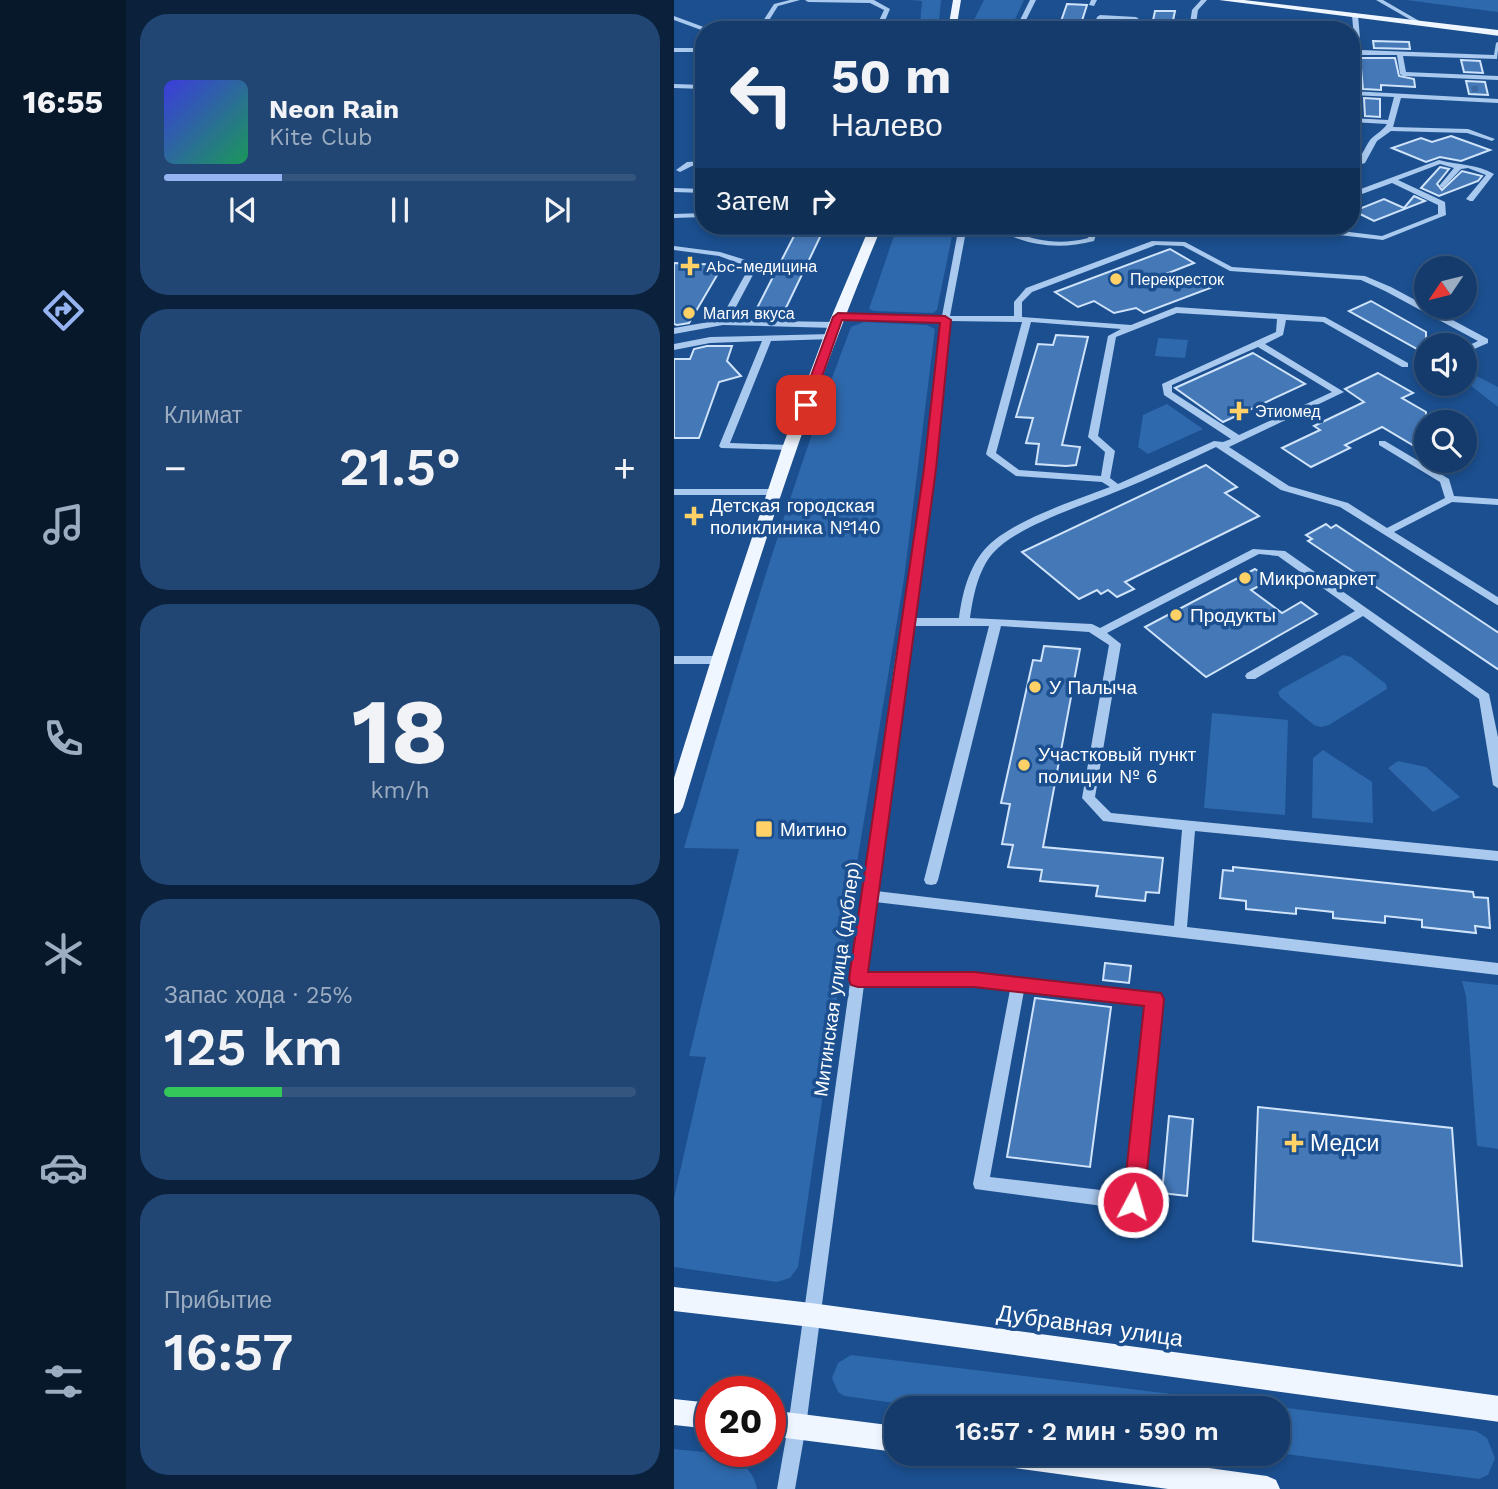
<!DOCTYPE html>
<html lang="ru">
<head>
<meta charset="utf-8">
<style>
	body { margin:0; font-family:"Work Sans",sans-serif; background:#214673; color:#f1f3f6; height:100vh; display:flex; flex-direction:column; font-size:26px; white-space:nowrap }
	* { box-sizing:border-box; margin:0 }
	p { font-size:23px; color:#9dadc1 }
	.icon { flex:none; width:38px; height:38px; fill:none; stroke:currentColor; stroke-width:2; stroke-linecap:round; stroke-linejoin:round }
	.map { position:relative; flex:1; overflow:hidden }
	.drawer { display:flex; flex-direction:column; gap:14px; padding:14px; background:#0b203b; width:548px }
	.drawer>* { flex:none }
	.top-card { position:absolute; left:21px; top:21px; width:665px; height:214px; border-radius:28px; box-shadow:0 4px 10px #0003,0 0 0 2px #33557e; background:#143b6b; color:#f1f3f6; overflow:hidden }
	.needle { width:46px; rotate:235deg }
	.tools { position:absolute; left:740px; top:256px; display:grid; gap:14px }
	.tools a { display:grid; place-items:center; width:63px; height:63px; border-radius:50%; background:#143b6b; box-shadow:0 4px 10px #0003,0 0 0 2px #33557e; font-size:35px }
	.speed { position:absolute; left:21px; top:1376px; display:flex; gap:14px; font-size:35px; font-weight:700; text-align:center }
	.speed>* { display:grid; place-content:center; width:91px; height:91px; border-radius:50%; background:#143b6b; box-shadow:0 4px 10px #0003,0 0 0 2px #33557e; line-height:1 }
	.speed .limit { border:10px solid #d22; background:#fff; color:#111 }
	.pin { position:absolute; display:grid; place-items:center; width:60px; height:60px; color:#fff; margin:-30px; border-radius:14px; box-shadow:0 4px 10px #0006 }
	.me { position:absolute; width:77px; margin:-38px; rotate:6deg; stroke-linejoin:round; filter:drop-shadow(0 0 5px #0008) }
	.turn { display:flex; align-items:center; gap:24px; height:147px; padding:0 21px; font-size:32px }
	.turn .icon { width:91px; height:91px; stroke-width:2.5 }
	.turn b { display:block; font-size:49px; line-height:60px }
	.then { display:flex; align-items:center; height:66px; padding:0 21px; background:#0003; gap:14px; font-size:26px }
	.big { font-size:52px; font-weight:600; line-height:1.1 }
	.drawer .tile { flex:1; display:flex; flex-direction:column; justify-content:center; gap:10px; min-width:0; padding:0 24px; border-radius:28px; background:#214673 }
	.drawer .dial { align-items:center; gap:0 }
	.dial b { font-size:91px; line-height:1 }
	.song { display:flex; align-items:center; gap:21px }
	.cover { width:84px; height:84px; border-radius:10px; background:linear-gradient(135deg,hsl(240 70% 55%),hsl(150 70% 35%)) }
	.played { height:7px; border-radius:4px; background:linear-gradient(90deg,#95b2f1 25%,#33557e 25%) }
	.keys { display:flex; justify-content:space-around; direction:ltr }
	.heat { display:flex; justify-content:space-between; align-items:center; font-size:38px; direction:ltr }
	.charge { height:10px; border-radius:5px; background:linear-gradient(90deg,#34c759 25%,#33557e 0) }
	.trip { position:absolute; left:210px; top:1396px; width:406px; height:70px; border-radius:28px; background:#143b6b; box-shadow:0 4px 10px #0003,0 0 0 2px #33557e; font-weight:600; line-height:70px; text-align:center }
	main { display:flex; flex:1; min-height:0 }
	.menu { display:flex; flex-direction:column; width:126px; justify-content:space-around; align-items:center; background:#08182b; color:#9dadc1 }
	.menu .icon { width:49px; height:49px }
	.menu .current { color:#95b2f1 }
	.menu b { font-size:32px; color:#f1f3f6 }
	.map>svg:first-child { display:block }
</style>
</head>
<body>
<main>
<nav class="menu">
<b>16:55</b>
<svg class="icon current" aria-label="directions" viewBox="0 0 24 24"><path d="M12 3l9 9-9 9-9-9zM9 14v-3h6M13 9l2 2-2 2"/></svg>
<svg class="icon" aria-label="music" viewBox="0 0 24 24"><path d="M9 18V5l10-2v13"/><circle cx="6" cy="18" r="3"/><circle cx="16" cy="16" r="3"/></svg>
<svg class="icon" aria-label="phone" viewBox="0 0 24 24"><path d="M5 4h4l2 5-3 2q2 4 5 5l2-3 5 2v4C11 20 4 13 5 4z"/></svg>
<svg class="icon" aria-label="climate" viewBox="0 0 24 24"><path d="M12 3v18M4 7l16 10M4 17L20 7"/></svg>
<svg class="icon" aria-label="car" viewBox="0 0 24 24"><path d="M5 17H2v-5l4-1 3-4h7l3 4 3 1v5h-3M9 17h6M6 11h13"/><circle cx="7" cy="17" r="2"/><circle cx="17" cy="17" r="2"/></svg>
<svg class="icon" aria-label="filters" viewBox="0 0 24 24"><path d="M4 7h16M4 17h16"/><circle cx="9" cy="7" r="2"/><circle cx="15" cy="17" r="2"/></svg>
</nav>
<section class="drawer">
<div class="tile">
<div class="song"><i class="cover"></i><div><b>Neon Rain</b><p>Kite Club</p></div></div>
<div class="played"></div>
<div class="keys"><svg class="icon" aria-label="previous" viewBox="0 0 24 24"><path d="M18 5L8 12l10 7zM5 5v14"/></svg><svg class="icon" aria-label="pause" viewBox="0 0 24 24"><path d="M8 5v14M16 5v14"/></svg><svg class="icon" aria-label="next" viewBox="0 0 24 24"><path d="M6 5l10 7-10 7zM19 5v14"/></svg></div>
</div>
<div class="tile"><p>Климат</p>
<div class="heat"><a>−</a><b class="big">21.5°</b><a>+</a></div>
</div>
<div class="tile dial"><b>18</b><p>km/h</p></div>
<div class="tile"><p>Запас хода · 25%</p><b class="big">125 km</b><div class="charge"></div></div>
<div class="tile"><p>Прибытие</p><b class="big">16:57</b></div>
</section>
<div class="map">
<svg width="825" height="1489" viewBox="0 0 825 1489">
	<rect width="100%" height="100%" fill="#1b4f8f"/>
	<g fill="#2e69ad">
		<polygon points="236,0 267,0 264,30 257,30 257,24 246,25 248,1"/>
		<polygon points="310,0 350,0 336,30 295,30"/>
		<polygon points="732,0 824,0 824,12 816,11"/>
		<polygon points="231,226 280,226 263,310 259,313 200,311 195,309 220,236 228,236"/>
		<path d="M 190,322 L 253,325 L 261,329 L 230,579 L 179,887 L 124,1267 L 116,1278 L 103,1282 L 0,1267 L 0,1198 L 32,1057 L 15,1056 L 65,849 L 10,848 C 61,673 112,497 177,327 Z"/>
		<polygon points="484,338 514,340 511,358 481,356"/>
		<polygon points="797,373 824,387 824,407 791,381 791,375"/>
		<polygon points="493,404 529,429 474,454 464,447 469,415"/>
		<polygon points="669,655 677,657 712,684 713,689 655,725 647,727 640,725 606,697 604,692 609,688"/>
		<polygon points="538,713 614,720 611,815 530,808"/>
		<polygon points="649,750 698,782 699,823 638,818 639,758"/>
		<polygon points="724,761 752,767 786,797 759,812 714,768"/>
		<polygon points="788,981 824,985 824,1149 803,1146 792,996"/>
		<polygon points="177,1355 802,1431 813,1438 821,1458 814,1475 805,1479 604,1453 604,1409 265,1409 170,1396 164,1392 158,1378 164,1363"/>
		<path d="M 0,1449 C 30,1453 77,1451 83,1489 L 0,1489 Z"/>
	</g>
	<g fill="#4478b7" stroke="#cfe3fa" stroke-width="2">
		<polygon points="393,4 413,5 405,30 384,30"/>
		<polygon points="481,11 501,11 497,30 477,30"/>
		<polygon points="699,41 735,42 736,49 700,48"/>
		<polygon points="686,58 721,58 725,76 740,79 741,87 707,85 707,90 689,89"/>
		<polygon points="787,60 806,61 809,73 790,72"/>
		<polygon points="792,81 811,82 814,95 795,94"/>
		<polygon points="690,98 706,99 706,117 691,116"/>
		<polygon points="777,136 816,150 787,161 766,157 752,162 718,148 747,138 758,142"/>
		<polygon points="766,167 775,169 763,184 768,190 788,171 808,176 804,181 765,196 747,188"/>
		<polygon points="740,196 751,201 700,221 680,211 710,199 730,208"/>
		<polygon points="121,234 147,235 110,312 82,310"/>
		<polygon points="496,249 520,263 474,281 544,285 470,313 462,308 440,313 420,301 404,307 381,292"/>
		<polygon points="0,263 49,265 15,323 3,325 0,324"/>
		<polygon points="697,301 752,332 752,354 675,311"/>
		<polygon points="382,335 414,337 388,445 406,447 402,465 392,466 362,464 365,444 352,443 359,418 342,417 364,344 379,345"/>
		<polygon points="33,346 58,346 53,361 67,376 45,382 25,438 0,438 0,359 16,359 20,349"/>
		<polygon points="579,353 631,384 549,422 501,388"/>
		<polygon points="704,373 739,393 728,398 752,412 752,453 708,427 671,445 676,448 637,467 608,448 646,430 640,426 690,402 671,389"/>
		<polygon points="532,465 563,487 551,493 585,516 451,582 460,589 443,597 434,590 427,594 423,590 405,599 348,552"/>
		<polygon points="652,524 657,528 662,525 825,633 825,670 634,541 638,539 632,535"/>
		<polygon points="581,569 597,580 577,590 608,613 627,602 643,614 532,677 471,627"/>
		<polygon points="370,646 406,649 369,847 489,858 485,893 472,892 471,901 422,896 424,886 366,881 368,870 334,867 339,845 328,844 336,804 327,803 359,660 367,661"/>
		<polygon points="559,867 799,892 800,897 814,898 816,928 801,926 802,933 748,927 748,920 711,916 711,923 659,918 659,912 622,908 622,914 572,909 572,901 546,898 549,870 559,871"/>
		<polygon points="431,963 457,966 455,983 429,980"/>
		<polygon points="361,998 437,1007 416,1167 333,1157"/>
		<polygon points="584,1107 778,1128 788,1266 579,1241"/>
		<polygon points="495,1116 519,1119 513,1196 488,1193"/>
	</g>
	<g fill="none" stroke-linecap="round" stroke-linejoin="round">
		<polyline stroke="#3d69a0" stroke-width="6" stroke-dasharray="6 3.5" stroke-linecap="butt" points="800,86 802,94"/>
		<g fill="#a9c9ee" fill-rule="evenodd">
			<polygon points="116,0 126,0 104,6 94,22 203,25 210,10 196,3 134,2 131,0 200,0 216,9 207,30 92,26 90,29 86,29 87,24 100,4"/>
			<polygon points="356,0 362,0 347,30 341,30"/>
			<polygon points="417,0 423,0 420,6 415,5"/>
			<polygon points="527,0 533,0 524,10 521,30 515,30 518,10"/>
			<polygon points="702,0 709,0 747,22 742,23"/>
			<polygon points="681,13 684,15 687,50 820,55 822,43 825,41 823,59 729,56 732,72 825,76 825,80 729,76 726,74 723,55 677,55 677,51 681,51 678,15"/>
			<path d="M 426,15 L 462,17 L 465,19 L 463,28 L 460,30 L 419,30 L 423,17 ZM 428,19 L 459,21 L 457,26 L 426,25 Z"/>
			<polygon points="0,16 35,29 36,30 30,31 0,20"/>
			<polygon points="377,21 380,23 378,30 372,30 374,23"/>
			<rect x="0" y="48" width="30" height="4"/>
			<polygon points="0,84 30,85 30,89 0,88"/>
			<path d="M 677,91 L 825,99 L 825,103 L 727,98 L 719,127 L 794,129 L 821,139 L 818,141 L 793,133 L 717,131 L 703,141 L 691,163 L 677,167 L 677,162 C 689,158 689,150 696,140 C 701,134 709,131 713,124 L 677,122 L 677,118 L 714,120 L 720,97 L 677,95 Z"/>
			<path d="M 765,160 C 784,165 803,164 820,174 L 799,201 L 796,201 L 792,199 L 812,175 L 794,168 L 787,169 L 769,188 L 765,186 L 780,168 L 766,164 L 724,180 L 771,202 L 772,215 L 709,240 L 638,232 L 626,226 L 708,236 L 764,214 L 764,205 L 718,183 L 688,194 L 677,194 L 677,190 L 684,190 Z"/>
			<polygon points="30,161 30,165 18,166 6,172 2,170 13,162"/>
			<polygon points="0,188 30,189 30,193 0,192"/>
			<polygon points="30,213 30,217 0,218 0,214"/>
			<path d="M 285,226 L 293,226 L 276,316 L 340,316 L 340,302 L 352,288 L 478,241 L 511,242 L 558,267 L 691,276 L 717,287 L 814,339 L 814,343 L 791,353 L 791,347 L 804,341 L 711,291 L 687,280 L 556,271 L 509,246 L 482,245 L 358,292 L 348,302 L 348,317 L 457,325 L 502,307 L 651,317 L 734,363 L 734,367 L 728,367 L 649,322 L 612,320 L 609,335 L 591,344 L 670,392 L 555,447 L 615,486 L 674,503 L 713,528 L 771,498 L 766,482 L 705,445 L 705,441 L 711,441 L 775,479 L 780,496 L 825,499 L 825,505 L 778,502 L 720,532 L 825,598 L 825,606 L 666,507 L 607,490 L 542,447 C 510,462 477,478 444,491 C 410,505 343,526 319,553 C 304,570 299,597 296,618 L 418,624 L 426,628 L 579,549 L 611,551 L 815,694 L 825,742 L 825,789 L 819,785 L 805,699 L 689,616 L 581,679 L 573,679 L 571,676 L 573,673 L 681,611 L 604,556 L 585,554 L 433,633 L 447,644 L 421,797 L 437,813 L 825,851 L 825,861 L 521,831 L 513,927 L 825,963 L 825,975 L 201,902 L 192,973 L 300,974 L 485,995 L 487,999 L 467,1202 L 465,1207 L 459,1210 L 301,1189 L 299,1184 L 336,990 L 300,986 L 190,985 L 132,1426 L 121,1489 L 103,1489 L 114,1426 L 220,668 L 249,483 L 267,321 L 164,320 L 160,317 L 164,314 L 268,316 ZM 503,313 L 603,319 L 602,332 L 488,384 L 490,395 L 557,439 L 549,442 L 540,441 L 444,484 L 436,478 L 441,451 L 424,436 L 442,337 ZM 275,321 L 348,322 L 312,454 L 314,456 L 342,476 L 428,482 L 436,487 C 402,500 334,522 311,549 C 295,567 288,594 285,618 L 239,618 L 259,483 ZM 357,322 L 447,329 L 434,336 L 414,437 L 431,452 L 427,476 L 345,470 L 322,453 ZM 584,347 L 658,392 L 565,435 L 498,392 L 498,385 ZM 238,626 L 315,626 L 250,880 L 252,884 L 257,885 L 262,884 L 264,880 L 327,626 L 415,632 L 435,645 L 408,798 L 429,821 L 508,830 L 500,926 L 202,891 ZM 350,991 L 472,1004 L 452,1193 L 316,1177 Z"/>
			<path d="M 331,226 L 339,226 L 337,230 C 362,242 387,245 414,238 L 417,226 L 425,226 L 420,241 C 388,249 360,247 330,233 Z"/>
			<polygon points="0,246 46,252 75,261 80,273 55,320 160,322 164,325 160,328 49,325 0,334 0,328 46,320 72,273 69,265 45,256 0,250"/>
			<polygon points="156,334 159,335 159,339 97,341 56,443 115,445 118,446 118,450 47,448 45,446 88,341 36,343 0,350 0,344 36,337"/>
			<polygon points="0,489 102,489 107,492 102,495 0,495"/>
			<polygon points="0,656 45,656 51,660 45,664 0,664"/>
		</g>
		<g fill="#f0f6ff" fill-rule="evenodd">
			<polygon points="279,0 287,0 282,30 274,30"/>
			<polygon points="545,0 570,0 825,30 825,36"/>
			<path d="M 196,226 L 208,226 C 128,415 68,611 9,807 L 6,812 L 0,814 L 0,778 L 37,660 L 108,448 L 154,325 Z"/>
			<polygon points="0,1287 137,1303 825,1396 825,1422 137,1327 0,1311"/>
			<polygon points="0,1399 37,1403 37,1429 0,1425"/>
			<polygon points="96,1410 222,1426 222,1452 96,1436"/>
			<polygon points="320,1454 433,1454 593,1476 602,1480 606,1489 494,1489 333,1467 324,1463"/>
		</g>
	</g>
	<polygon fill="#e11d48" stroke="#92132f" stroke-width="2" points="164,313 271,316 277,320 262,469 194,972 300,972 487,993 490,999 470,1202 467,1209 459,1212 452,1209 449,1202 470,1006 300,987 184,987 177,985 175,979 250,469 266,323 168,320 138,405 128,408 126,405 159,317"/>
	<g fill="#ffd166" stroke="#1b4f8f" stroke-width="2.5">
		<path d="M12.5 255.5h7v7h7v7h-7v7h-7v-7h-7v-7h7z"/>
		<circle cx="442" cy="279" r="7"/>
		<circle cx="15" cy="313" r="7"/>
		<path d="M561.5 400.5h7v7h7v7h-7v7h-7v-7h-7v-7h7z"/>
		<path d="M16.5 505.5h7v7h7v7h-7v7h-7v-7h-7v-7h7z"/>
		<circle cx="571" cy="578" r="7"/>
		<circle cx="502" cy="615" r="7"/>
		<circle cx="361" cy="687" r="7"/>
		<circle cx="350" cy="765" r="7"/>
		<rect x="81" y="820" width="18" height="18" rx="3.5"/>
		<path d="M616.5 1132.5h7v7h7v7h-7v7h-7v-7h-7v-7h7z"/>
	</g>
	<g text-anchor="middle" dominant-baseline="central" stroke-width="7" stroke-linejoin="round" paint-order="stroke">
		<g font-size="16" fill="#fff" stroke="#1b4f8f" text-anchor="start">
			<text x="32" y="266">Abc-медицина</text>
			<text x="456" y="279">Перекресток</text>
			<text x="29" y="313">Магия вкуса</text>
			<text x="581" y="411">Этиомед</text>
		</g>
		<g font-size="19" fill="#fff" stroke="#1b4f8f" text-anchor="start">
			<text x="36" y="505">Детская городская<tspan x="36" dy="22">поликлиника №140</tspan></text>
			<text x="585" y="578">Микромаркет</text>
			<text x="516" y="615">Продукты</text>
			<text x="375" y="687">У Палыча</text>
			<text x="364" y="754">Участковый пункт<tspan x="364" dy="22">полиции № 6</tspan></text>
			<text x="106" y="829">Митино</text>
		</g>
		<g font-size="19" fill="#fff" stroke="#1b4f8f">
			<text transform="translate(163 979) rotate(-82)">Митинская улица (дублер)</text>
		</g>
		<g font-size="23" fill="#fff" stroke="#1b4f8f" text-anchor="start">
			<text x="636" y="1143">Медси</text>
		</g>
		<g font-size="23" fill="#fff" stroke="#1b4f8f">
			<text transform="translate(416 1326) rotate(8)">Дубравная улица</text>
		</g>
	</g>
</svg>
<div class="tools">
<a><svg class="needle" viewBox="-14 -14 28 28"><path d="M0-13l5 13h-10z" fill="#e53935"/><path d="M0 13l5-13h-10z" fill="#9dadc1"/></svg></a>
<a><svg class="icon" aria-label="sound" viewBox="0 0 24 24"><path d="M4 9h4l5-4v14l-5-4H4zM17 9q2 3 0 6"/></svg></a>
<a><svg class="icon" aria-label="search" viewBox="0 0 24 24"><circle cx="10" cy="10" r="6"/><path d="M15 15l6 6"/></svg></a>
</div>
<div class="speed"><div class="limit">20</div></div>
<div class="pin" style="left:132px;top:405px;background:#d93025"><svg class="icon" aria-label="arrive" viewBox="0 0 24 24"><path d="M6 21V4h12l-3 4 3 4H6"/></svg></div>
<svg class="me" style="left:459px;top:1202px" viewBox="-20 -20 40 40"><circle r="17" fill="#e11d48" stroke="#fff" stroke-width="3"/><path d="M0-11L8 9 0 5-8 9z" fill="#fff"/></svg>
<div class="trip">16:57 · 2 мин · 590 m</div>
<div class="top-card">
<div class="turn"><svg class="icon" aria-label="left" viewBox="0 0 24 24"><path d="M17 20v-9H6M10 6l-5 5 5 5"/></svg><div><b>50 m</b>Налево</div></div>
<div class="then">Затем<svg class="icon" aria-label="right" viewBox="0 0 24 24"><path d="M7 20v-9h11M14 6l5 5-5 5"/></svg></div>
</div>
</div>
</main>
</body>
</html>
